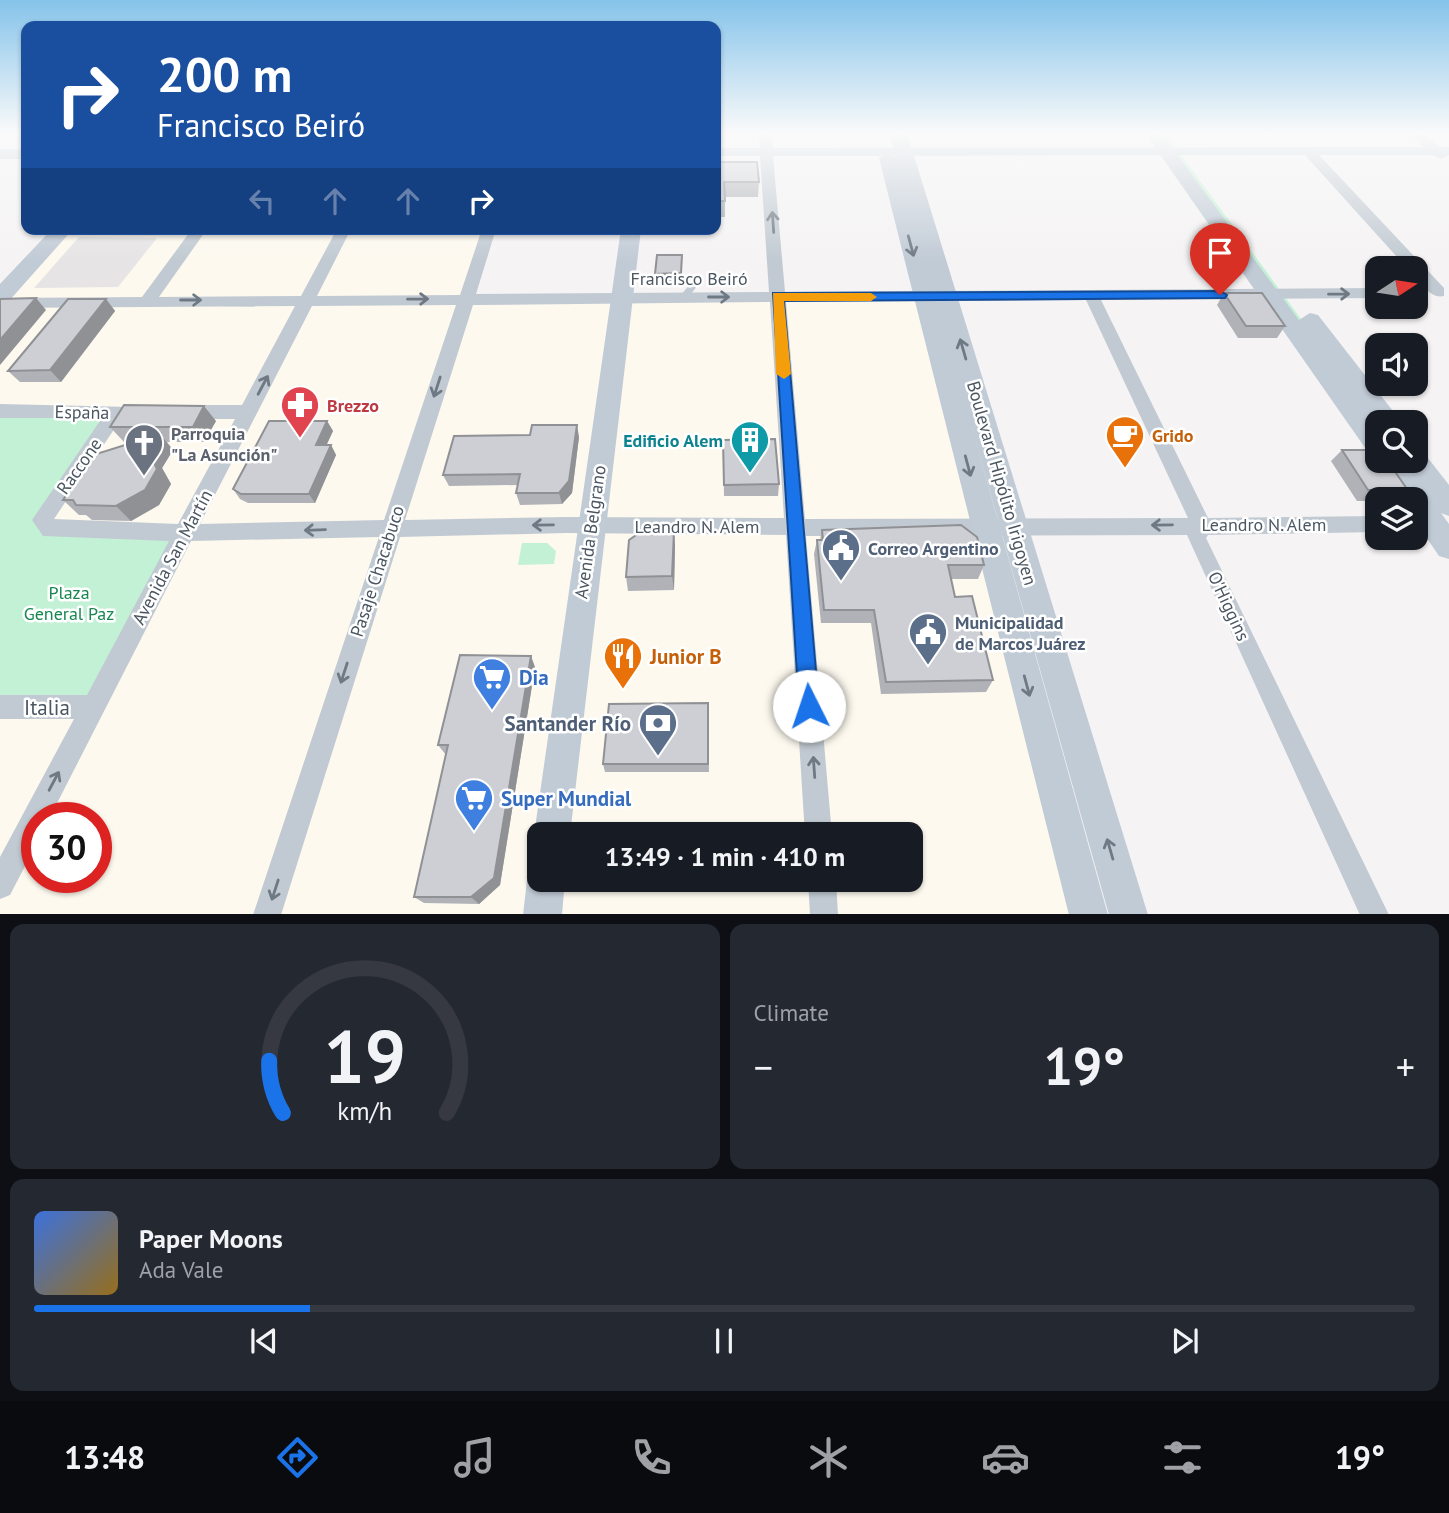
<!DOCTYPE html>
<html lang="en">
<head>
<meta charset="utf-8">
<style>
	body { margin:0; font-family:"PT Sans",sans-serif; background:#242831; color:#f1f3f6; height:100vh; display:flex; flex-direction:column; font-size:26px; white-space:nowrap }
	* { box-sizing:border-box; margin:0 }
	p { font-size:23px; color:#9ea1a6 }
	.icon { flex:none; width:38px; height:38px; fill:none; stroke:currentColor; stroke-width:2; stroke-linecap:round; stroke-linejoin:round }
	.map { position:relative; height:914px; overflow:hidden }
	.panel { display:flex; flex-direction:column; gap:10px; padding:10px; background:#0d0f14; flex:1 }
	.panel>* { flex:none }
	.banner { position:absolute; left:21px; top:21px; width:700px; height:214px; border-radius:14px; box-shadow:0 2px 5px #0004; background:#1a4fa0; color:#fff; overflow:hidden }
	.needle { width:46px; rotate:78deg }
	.buttons { position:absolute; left:1365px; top:256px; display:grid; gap:14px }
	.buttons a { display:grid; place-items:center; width:63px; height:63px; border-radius:14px; background:#171b24; box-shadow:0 2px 5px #0004; font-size:35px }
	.speed { position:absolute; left:21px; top:802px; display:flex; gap:14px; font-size:35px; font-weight:700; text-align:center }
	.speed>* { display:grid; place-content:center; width:91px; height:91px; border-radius:50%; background:#171b24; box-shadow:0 2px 5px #0004; line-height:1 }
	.speed .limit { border:10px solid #d22; background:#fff; color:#111 }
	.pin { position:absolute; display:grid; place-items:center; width:60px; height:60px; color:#fff; margin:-72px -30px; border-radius:50% 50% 50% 0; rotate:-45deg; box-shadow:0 0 7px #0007 }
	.pin .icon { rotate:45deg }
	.me { position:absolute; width:77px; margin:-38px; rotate:356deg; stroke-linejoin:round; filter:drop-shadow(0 0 5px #0008) }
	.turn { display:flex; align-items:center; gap:24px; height:147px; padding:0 21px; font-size:32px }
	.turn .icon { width:91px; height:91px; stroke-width:2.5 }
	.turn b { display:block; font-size:49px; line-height:60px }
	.lanes { display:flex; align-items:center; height:66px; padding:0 21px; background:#0003; justify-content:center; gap:35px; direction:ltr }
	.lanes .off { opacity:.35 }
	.big { font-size:52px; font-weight:700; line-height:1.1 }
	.panel .card { flex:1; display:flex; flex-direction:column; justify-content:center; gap:10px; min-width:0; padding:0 24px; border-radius:14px; background:#242831 }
	.panel .dial { align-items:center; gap:0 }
	.dial svg { height:182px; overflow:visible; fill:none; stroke:#363941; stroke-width:7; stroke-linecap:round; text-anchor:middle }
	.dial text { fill:#f1f3f6; stroke:none }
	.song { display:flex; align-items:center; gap:21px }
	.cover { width:84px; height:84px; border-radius:10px; background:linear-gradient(135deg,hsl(220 70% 55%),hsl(40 70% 35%)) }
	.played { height:7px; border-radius:4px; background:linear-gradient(90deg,#1a73e8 20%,#363941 20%) }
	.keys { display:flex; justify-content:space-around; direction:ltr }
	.heat { display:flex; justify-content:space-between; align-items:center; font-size:38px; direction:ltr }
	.panel .tiles { flex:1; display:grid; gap:10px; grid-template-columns:1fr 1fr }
	.card:last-child { grid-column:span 2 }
	.trip { position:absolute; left:527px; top:822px; width:396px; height:70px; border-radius:14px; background:#171b24; box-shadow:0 2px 5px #0004; font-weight:700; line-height:70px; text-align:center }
	.tabs { display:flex; height:112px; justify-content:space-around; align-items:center; background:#090b0e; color:#9ea1a6 }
	.tabs .icon { width:49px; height:49px }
	.tabs .on { color:#1a73e8 }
	.tabs b { font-size:32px; color:#f1f3f6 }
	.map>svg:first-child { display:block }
</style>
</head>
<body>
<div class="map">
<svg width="1449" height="915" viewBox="0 0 1449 915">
	<rect width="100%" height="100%" fill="#f5f3f3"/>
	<path fill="#fdf9ef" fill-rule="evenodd" d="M 63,229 L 489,229 L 467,298 L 924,298 L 1089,914 L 0,914 L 0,297 ZM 37,817 L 96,817 L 96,877 L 37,877 ZM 539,835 L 910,835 L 910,880 L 539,880 Z"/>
	<polygon fill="#e6e4e5" points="79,237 157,238 118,287 34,288"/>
	<g fill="#c3f1d5">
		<polygon points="1159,133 1165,133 1377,423 1377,436"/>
		<polygon points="0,415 113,415 40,521 179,531 95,706 0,705"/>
		<polygon points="522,543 547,543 556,551 554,564 518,565"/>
	</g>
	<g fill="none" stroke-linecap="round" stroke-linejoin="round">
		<polygon fill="#c1cad2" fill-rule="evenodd" points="694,279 700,279 701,281 687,299 681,299 681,295"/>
		<g fill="#c1cad2" fill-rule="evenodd">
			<path d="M 759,133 L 771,133 L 773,148 L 1424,147 L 1409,133 L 1422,133 L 1440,147 L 1449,147 L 1449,155 L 1441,159 L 1433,155 L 1319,155 L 1444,288 L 1444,296 C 1431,299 1424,286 1416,277 L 1416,268 L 1407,268 L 1305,155 L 773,156 L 785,292 L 1377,288 L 1377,298 L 1101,300 L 1208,518 L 1377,516 L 1377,532 L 1208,535 L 1206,538 L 1389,915 L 1360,915 L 1187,535 L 806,536 L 832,835 L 805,835 L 786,535 L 566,533 L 400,537 L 281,915 L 253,915 L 379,537 L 191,541 L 50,817 L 37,817 L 37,843 L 10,895 L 0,899 L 0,857 L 74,719 L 0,719 L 0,695 L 87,695 L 169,541 L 43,536 L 32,520 L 102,418 L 0,418 L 0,404 L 131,407 L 134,412 L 131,417 L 121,419 L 54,519 L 178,524 L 235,419 L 183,419 L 174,412 L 183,405 L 242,405 L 295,306 L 0,308 L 0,298 L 142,297 L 192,229 L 207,229 L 159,297 L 301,296 L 337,229 L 351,229 L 317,296 L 460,295 L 482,229 L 496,229 L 476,294 L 769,292 L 760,156 L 716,156 L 716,148 L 760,148 ZM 1086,300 L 1188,518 L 805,519 L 786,302 ZM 770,302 L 784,518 L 566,517 L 405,520 L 473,305 ZM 456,305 L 384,520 L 200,524 L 312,306 Z"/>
			<polygon points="808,880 836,880 838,915 810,915"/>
		</g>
		<g fill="#c1cbd6" fill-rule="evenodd">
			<polygon points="889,133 907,133 1148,915 1109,915 969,417 1108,915 1069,915 879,158 888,153 896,157"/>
			<polygon points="1145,133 1161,133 1299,320 1310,313 1318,315 1396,415 1399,422 1377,422 1377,455 1368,452"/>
			<rect x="0" y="149" width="26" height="10"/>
			<polygon points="52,229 73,229 8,302 0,304 0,284"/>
			<polygon points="621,229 641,229 570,835 539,835 539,848 534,835"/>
			<polygon points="1416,450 1424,453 1449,485 1449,516 1441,513 1449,524 1449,559 1439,556 1416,522 1416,499 1400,499 1375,460 1377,456 1377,460 1416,460"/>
			<polygon points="539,864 539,880 565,880 562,915 523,915 527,880 533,867"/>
		</g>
	</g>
	<g fill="#b0b2b7">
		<polygon points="716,162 759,182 758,197 725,197 725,217 716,217"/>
		<polygon points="682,263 682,281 656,282 655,274"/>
		<polygon points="1224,293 1285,326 1277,338 1238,338 1217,305"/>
		<polygon points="106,299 115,311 61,382 20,382 8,371"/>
		<polygon points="216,421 204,442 167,442 173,450 162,468 171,484 159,505 131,521 92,520 86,515 79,515 63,500 134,442 124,442 110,427"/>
		<polygon points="327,421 333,431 326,445 331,445 336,455 315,503 248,503 240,499 233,489"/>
		<polygon points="579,437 572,493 562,504 520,505 516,493 518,485 449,486 443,475"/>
		<polygon points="723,440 779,484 778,496 724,496"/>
		<polygon points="1342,450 1407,489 1397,499 1377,499 1377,501 1357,501 1331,461"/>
		<polygon points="822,530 984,565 978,579 951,579 955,597 993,680 986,692 881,694 871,623 821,623 814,554 817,540 820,540"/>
		<polygon points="675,545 674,590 628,591 626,577"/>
		<polygon points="535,667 500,885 479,904 424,903 414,897 446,755 438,745"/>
		<polygon points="708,703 709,772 605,772 603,764"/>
	</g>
	<g fill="#909195">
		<polygon points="36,298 46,310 0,365 0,340"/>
		<polygon points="106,299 115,311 61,382 50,370"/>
		<polygon points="204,406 216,421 204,442 193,427"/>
		<polygon points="327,421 333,431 322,455 316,445"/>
		<polygon points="577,425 579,437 572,493 562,504 559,493"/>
		<polygon points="160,434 173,450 162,468 171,484 159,505 131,521 116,506"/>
		<polygon points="331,445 336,455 315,503 309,494"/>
		<polygon points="674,531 675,545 674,590 672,576"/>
		<polygon points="531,656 535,667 500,885 479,904 471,897"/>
	</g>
	<g fill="#cdcfd5" stroke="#909195" stroke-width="2">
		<polygon points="716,162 757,162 759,182 724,182 725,201 716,201"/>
		<polygon points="657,255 682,255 681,273 655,274"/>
		<polygon points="1224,293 1262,293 1285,326 1246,326"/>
		<polygon points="36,298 0,340 0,299"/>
		<polygon points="68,299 106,299 50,370 8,371"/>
		<polygon points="124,405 204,406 193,427 110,427"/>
		<polygon points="269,421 327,421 316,445 331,445 309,494 241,494 233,489"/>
		<polygon points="532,425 577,425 569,481 559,493 516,493 520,474 443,475 454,436 530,435"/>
		<polygon points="160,434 149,452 157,469 145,490 116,506 76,505 73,500 63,500 93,455"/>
		<polygon points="775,439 779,484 724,485 723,440"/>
		<polygon points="1342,450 1377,450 1377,460 1387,460 1407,489 1368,490"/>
		<polygon points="961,525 977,537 984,565 948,565 955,597 972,596 993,680 886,682 874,610 824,610 817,540 823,540 822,530"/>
		<polygon points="642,531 674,531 672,576 626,577 629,540"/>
		<polygon points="460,655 531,656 494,878 471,897 414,897 448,745 438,745"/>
		<polygon points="708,703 708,764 603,764 609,704"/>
	</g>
	<defs><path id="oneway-shaft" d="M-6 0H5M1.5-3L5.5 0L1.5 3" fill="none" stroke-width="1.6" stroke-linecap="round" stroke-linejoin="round" transform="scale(1.75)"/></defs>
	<g stroke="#6e7983">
		<use href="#oneway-shaft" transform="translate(773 222) rotate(-94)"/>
		<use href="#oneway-shaft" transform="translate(1339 294) rotate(-1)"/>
		<use href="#oneway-shaft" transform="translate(719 297)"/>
		<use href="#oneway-shaft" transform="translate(418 299) rotate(-1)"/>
		<use href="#oneway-shaft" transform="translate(191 300)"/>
		<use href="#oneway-shaft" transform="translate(263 385) rotate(-62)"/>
		<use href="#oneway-shaft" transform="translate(437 387) rotate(108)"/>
		<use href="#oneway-shaft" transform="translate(543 525) rotate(179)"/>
		<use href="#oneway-shaft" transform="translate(1162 525) rotate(179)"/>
		<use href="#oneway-shaft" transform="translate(315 530) rotate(178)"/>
		<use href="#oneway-shaft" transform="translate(344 673) rotate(108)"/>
		<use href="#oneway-shaft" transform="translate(814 767) rotate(-94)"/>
		<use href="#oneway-shaft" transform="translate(54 781) rotate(-62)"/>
		<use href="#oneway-shaft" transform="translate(275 890) rotate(108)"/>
	</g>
	<g stroke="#6e7984">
		<use href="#oneway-shaft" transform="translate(911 246) rotate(75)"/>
		<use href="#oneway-shaft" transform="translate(963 349) rotate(-106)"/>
		<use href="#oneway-shaft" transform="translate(968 466) rotate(75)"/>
		<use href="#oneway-shaft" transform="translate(1027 686) rotate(75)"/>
		<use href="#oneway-shaft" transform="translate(1110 849) rotate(-106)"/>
	</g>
	<linearGradient id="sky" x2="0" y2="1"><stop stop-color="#85c3ea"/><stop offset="0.51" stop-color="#fafafa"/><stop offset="1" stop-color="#fafafa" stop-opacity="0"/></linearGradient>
	<rect width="1449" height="261" fill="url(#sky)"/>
	<polygon fill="#1a73e8" stroke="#114b97" stroke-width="2" points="1220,291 1227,295 1225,298 784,301 819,706 816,713 809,715 802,713 799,706 773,293"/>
	<polygon fill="#f59e0b" points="773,293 871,293 877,297 871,301 784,301 791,374 784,379 776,374"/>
	<defs>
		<g id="pharmacy-pin" transform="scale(2.0125)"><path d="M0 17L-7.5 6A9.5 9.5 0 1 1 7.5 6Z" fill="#e0444e" stroke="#fff"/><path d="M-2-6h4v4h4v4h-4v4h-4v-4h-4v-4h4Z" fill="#fff"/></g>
		<g id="cafe-pin" transform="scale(2.0125)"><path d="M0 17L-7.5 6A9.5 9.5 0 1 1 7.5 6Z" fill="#e8710a" stroke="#fff"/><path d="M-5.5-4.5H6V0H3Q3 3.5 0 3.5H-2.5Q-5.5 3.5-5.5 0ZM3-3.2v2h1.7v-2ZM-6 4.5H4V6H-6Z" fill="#fff"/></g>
		<g id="building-pin" transform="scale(2.0125)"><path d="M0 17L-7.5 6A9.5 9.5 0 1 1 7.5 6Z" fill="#0f9aa8" stroke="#fff"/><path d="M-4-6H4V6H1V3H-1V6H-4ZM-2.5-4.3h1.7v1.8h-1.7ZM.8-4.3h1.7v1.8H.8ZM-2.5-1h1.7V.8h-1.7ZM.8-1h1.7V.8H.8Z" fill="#fff"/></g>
		<g id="church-pin" transform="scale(2.0125)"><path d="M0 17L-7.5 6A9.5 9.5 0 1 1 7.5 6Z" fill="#6b7280" stroke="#fff"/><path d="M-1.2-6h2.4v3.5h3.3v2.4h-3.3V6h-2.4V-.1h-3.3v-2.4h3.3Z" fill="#fff"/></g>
		<g id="civic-pin" transform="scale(2.0125)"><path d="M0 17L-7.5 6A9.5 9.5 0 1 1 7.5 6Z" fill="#5c6f8a" stroke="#fff"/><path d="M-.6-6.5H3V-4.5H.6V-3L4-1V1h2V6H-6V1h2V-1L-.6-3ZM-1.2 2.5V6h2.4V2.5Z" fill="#fff"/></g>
		<g id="restaurant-pin" transform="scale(2.0125)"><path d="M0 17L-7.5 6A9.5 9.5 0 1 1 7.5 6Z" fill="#e8710a" stroke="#fff"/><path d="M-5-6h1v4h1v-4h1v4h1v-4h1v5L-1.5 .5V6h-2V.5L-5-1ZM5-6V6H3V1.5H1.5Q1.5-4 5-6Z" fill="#fff"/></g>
		<g id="supermarket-pin" transform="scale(2.0125)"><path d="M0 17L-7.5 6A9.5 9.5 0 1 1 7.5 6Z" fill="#3f7fe0" stroke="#fff"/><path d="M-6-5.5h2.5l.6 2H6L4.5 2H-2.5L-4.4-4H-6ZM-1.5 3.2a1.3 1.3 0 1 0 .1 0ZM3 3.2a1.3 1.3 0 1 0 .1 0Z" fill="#fff"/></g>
		<g id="bank-pin" transform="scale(2.0125)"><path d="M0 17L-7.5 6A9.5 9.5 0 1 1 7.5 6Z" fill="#5c6f8a" stroke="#fff"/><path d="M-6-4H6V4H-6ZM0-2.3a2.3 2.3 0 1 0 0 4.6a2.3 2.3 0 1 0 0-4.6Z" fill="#fff"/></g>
	</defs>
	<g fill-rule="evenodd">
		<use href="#pharmacy-pin" x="300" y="405"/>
		<use href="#cafe-pin" x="1125" y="435"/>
		<use href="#building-pin" x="750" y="440"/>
		<use href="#church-pin" x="144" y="443"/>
		<use href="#civic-pin" x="841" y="548"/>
		<use href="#civic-pin" x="928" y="632"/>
		<use href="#restaurant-pin" x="623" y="656"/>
		<use href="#supermarket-pin" x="492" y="677"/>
		<use href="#bank-pin" x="658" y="723"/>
		<use href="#supermarket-pin" x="474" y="798"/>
	</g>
	<g text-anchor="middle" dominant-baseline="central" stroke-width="5" stroke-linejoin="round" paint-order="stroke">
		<g font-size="18" fill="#4a5661" stroke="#fff">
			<text x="689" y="278">Francisco Beiró</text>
			<text transform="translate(82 412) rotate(1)">España</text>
			<text transform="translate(79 466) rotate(-55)">Raccone</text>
			<text transform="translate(1002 483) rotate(74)">Boulevard Hipólito Irigoyen</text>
			<text x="1264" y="524">Leandro N. Alem</text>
			<text x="697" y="526">Leandro N. Alem</text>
			<text transform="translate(590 532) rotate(-82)">Avenida Belgrano</text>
			<text transform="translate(172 557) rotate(-62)">Avenida San Martín</text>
			<text transform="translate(377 571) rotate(-72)">Pasaje Chacabuco</text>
			<text transform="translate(1229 606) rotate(65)">O'Higgins</text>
		</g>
		<g font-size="18" font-weight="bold" fill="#be3a42" stroke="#fff" text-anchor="start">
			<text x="327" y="405">Brezzo</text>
		</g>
		<g font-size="18" font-weight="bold" fill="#5b616d" stroke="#fff" text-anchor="start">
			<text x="171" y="433">Parroquia<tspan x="171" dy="21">"La Asunción"</tspan></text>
		</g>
		<g font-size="18" font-weight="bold" fill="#c56008" stroke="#fff" text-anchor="start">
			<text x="1152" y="435">Grido</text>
		</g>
		<g font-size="18" font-weight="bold" fill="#0d838f" stroke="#fff" text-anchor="end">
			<text x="723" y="440">Edificio Alem</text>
		</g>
		<g font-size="18" font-weight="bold" fill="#4e5e75" stroke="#fff" text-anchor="start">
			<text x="868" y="548">Correo Argentino</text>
			<text x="955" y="622">Municipalidad<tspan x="955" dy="21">de Marcos Juárez</tspan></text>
		</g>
		<g font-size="18" fill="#17864f" stroke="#fff">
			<text x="69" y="592">Plaza<tspan x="69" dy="21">General Paz</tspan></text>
		</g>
		<g font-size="21" font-weight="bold" fill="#c56008" stroke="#fff" text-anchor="start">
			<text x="650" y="656">Junior B</text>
		</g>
		<g font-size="21" font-weight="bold" fill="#366cbe" stroke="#fff" text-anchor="start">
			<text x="519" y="677">Dia</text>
			<text x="501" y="798">Super Mundial</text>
		</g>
		<g font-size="21" fill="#4a5661" stroke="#fff">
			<text x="47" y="707">Italia</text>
		</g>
		<g font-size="21" font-weight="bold" fill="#4e5e75" stroke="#fff" text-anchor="end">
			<text x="631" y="723">Santander Río</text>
		</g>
	</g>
</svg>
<div class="buttons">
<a><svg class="needle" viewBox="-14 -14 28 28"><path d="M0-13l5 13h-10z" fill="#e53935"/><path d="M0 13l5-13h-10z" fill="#9ea1a6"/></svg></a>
<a><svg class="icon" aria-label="sound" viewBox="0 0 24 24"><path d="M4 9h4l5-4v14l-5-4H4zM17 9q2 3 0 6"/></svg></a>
<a><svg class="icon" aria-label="search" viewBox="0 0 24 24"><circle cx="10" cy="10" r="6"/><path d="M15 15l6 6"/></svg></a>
<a><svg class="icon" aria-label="layers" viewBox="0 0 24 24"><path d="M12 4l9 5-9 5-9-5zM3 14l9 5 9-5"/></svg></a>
</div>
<div class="speed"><div class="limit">30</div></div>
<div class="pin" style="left:1220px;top:295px;background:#d93025"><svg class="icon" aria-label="arrive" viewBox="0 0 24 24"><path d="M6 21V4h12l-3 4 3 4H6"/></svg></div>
<svg class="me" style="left:809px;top:706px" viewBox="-20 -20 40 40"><circle r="19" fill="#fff"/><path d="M0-13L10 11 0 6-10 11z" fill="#1a73e8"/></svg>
<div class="trip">13:49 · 1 min · 410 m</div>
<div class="banner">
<div class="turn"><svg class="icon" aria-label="right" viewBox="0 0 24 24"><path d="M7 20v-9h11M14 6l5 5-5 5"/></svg><div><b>200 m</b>Francisco Beiró</div></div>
<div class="lanes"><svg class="icon off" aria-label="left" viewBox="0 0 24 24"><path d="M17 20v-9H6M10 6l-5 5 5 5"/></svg><svg class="icon off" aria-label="ahead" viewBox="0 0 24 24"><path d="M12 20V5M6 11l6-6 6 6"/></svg><svg class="icon off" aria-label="ahead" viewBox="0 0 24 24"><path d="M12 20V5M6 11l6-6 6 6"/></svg><svg class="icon" aria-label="right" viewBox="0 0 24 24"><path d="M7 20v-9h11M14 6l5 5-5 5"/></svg></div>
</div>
</div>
<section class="panel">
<div class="tiles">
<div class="card dial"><svg viewBox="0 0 100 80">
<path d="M14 69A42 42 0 1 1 86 69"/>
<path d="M14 69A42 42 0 0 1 8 46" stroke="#1a73e8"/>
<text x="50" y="56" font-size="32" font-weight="700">19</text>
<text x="50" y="72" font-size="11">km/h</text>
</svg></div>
<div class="card"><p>Climate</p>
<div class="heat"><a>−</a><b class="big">19°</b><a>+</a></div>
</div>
<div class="card">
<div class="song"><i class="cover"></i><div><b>Paper Moons</b><p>Ada Vale</p></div></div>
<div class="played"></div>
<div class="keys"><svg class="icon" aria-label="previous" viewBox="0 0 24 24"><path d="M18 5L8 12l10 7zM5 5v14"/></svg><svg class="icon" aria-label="pause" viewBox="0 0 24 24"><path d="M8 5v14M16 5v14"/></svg><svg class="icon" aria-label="next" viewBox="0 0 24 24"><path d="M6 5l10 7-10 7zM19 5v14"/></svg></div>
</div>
</div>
</section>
<nav class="tabs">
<b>13:48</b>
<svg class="icon on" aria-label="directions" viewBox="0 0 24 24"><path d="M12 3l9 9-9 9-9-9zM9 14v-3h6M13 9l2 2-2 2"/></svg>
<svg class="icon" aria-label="music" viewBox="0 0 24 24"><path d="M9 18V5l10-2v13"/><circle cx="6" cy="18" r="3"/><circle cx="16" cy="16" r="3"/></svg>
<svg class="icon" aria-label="phone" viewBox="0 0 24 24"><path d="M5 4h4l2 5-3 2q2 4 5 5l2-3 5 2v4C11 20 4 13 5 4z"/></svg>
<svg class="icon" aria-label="climate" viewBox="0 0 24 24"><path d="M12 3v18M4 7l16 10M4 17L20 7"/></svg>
<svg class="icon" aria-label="car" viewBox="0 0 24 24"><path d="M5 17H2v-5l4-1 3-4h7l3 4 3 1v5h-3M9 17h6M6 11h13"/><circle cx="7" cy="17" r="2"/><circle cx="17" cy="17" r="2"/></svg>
<svg class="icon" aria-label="filters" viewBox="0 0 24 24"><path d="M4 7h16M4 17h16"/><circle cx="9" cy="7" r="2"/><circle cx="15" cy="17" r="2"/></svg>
<b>19°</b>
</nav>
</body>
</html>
